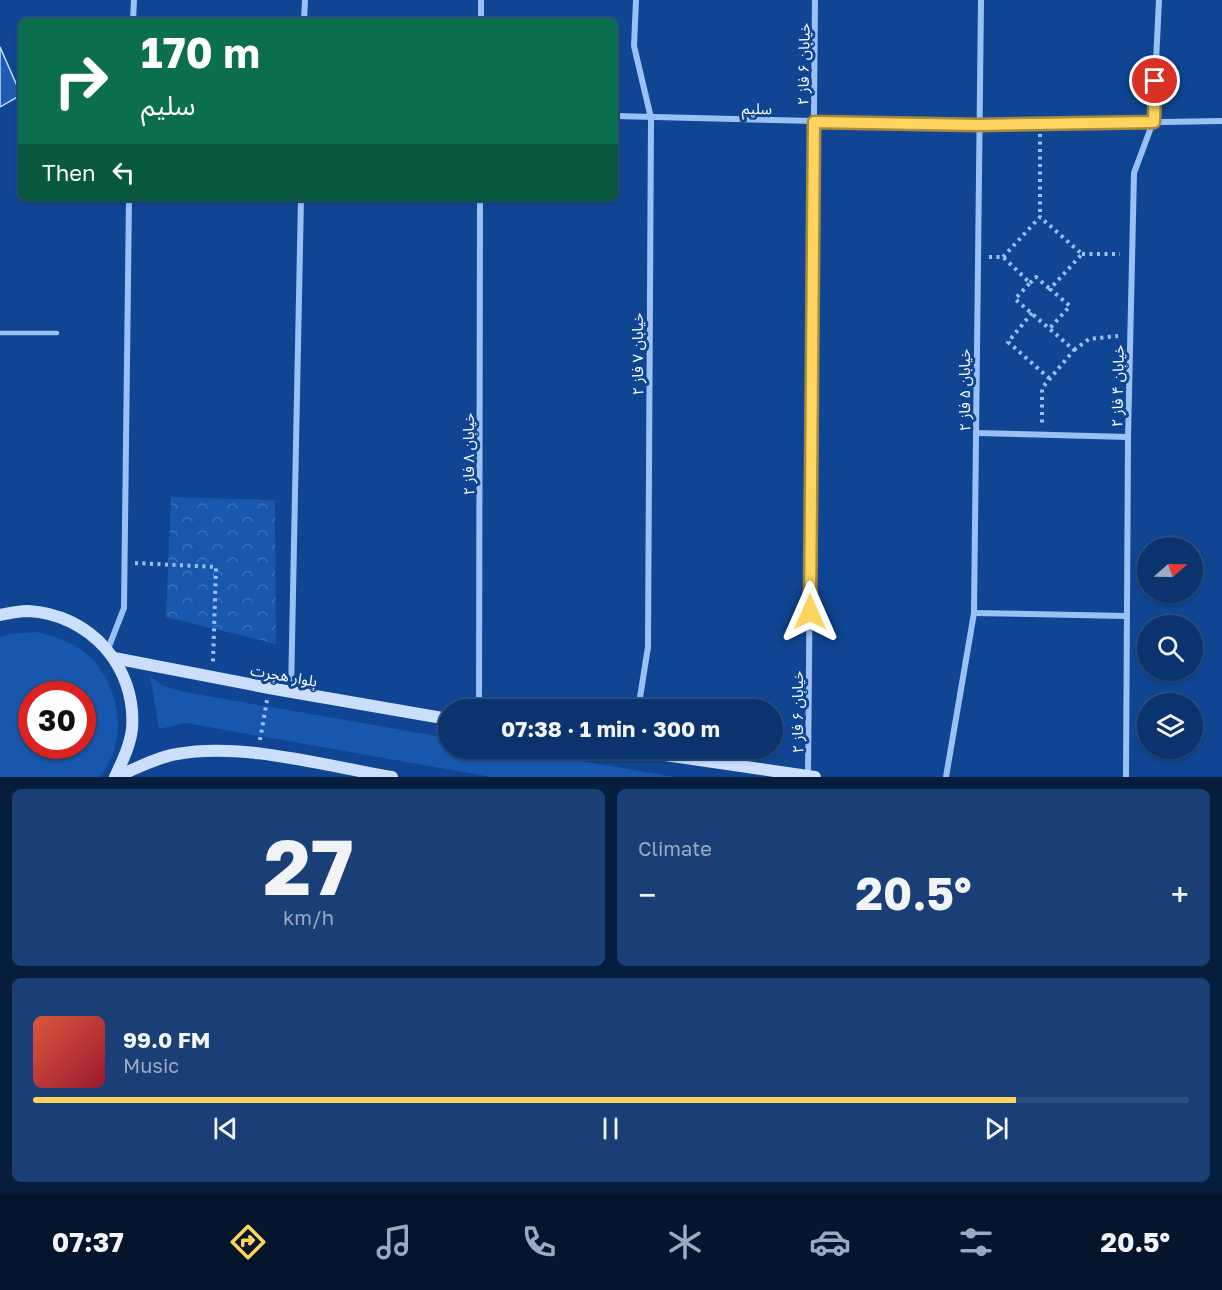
<!DOCTYPE html>
<html lang="en">
<head>
<meta charset="utf-8">
<style>
	body { margin:0; font-family:"Golos Text","Noto Sans Arabic",sans-serif; background:#193f76; color:#f1f3f6; height:100vh; display:flex; flex-direction:column; font-size:22px; white-space:nowrap }
	* { box-sizing:border-box; margin:0 }
	p { font-size:20px; color:#9aaac2 }
	.icon { flex:none; width:33px; height:33px; fill:none; stroke:currentColor; stroke-width:2; stroke-linecap:round; stroke-linejoin:round }
	.map { position:relative; height:777px; overflow:hidden }
	.panel { display:flex; flex-direction:column; gap:12px; padding:12px; background:#061d3c; flex:1 }
	.panel>* { flex:none }
	.top-card { position:absolute; left:18px; top:18px; width:600px; height:183px; border-radius:9px; box-shadow:0 2px 4px #0004,0 0 0 2px #2b4f81; background:#0b6e4f; color:#fff; overflow:hidden }
	.needle { width:39px; rotate:70deg }
	.tools { position:absolute; left:1137px; top:537px; display:grid; gap:12px }
	.tools a { display:grid; place-items:center; width:66px; height:66px; border-radius:50%; background:#0b346e; box-shadow:0 2px 4px #0004,0 0 0 2px #2b4f81; font-size:30px }
	.speed { position:absolute; left:18px; top:681px; display:flex; gap:12px; font-size:30px; font-weight:700; text-align:center }
	.speed>* { display:grid; place-content:center; width:78px; height:78px; border-radius:50%; background:#0b346e; box-shadow:0 2px 4px #0004,0 0 0 2px #2b4f81; line-height:1 }
	.speed .limit { border:9px solid #d22; background:#fff; color:#111 }
	.pin { position:absolute; display:grid; place-items:center; width:51px; height:51px; color:#fff; margin:-26px; border:3px solid #fff; border-radius:50%; box-shadow:0 2px 6px #0007 }
	.me { position:absolute; width:66px; margin:-33px; rotate:0deg; stroke-linejoin:round; filter:drop-shadow(0 0 4px #0008) }
	.turn { display:flex; align-items:center; gap:21px; height:126px; padding:0 24px; font-size:27px }
	.turn .icon { width:78px; height:78px; stroke-width:2.5 }
	.turn b { display:block; font-size:42px; line-height:51px }
	.then { display:flex; align-items:center; height:57px; padding:0 24px; background:#0003; gap:12px; font-size:22px }
	.big { font-size:45px; font-weight:700; line-height:1.1 }
	.panel .widget { flex:1; display:flex; flex-direction:column; justify-content:center; gap:9px; min-width:0; padding:0 21px; border-radius:9px; background:#193f76 }
	.panel .dial { align-items:center; gap:0 }
	.dial b { font-size:78px; line-height:1 }
	.song { display:flex; align-items:center; gap:18px }
	.cover { width:72px; height:72px; border-radius:9px; background:linear-gradient(135deg,hsl(10 70% 55%),hsl(350 70% 35%)) }
	.played { height:6px; border-radius:3px; background:linear-gradient(90deg,#ffd45e 85%,#2b4f81 85%) }
	.keys { display:flex; justify-content:space-around; direction:ltr }
	.heat { display:flex; justify-content:space-between; align-items:center; font-size:33px; direction:ltr }
	.panel .tiles { flex:1; display:grid; gap:12px; grid-template-columns:1fr 1fr }
	.widget:last-child { grid-column:span 2 }
	.trip { position:absolute; left:438px; top:699px; width:345px; height:60px; border-radius:30px; background:#0b346e; box-shadow:0 2px 4px #0004,0 0 0 2px #2b4f81; font-weight:700; line-height:60px; text-align:center }
	.dock { display:flex; height:96px; justify-content:space-around; align-items:center; background:#04152c; color:#9aaac2 }
	.dock .icon { width:42px; height:42px }
	.dock .selected { color:#ffd45e }
	.dock b { font-size:27px; color:#f1f3f6 }
	.map>svg:first-child { display:block }
</style>
</head>
<body>
<div class="map">
<svg width="1222" height="777" viewBox="0 0 1222 777">
	<defs>
		<pattern id="park-crowns" width="20" height="18" patternUnits="userSpaceOnUse" patternTransform="scale(1.5)"><rect width="20" height="18" fill="#1757ad"/><path d="M2 6a3 3 0 1 1 6 0M12 15a3 3 0 1 1 6 0" fill="none" stroke="#3a70b9"/></pattern>
	</defs>
	<rect width="100%" height="100%" fill="#0f4592"/>
	<g fill="#1757ad" fill-rule="evenodd">
		<path d="M 37,632 C 56,637 77,643 91,658 C 121,689 129,743 99,777 L 0,777 L 0,637 L 8,634 ZM 32,694 L 82,694 L 82,746 L 32,746 Z"/>
		<polygon points="150,676 163,686 185,692 448,738 448,748 512,749 675,777 491,777 186,723 159,729"/>
	</g>
	<polygon fill="url(#park-crowns)" points="171,497 275,500 276,644 166,617"/>
	<polygon fill="#1d5cb2" stroke="#c3dcfe" stroke-width="1.5" points="0,47 21,95 0,107"/>
	<g fill="none" stroke-linecap="round" stroke-linejoin="round">
		<g stroke="#9bc1f4" stroke-width="4" stroke-dasharray="3 4.5" stroke-linecap="butt">
			<polyline points="1040,134 1040,217"/>
			<polyline points="1082,254 1120,254"/>
			<polyline points="989,257 1003,257 1030,283 1015,299 1074,350 1042,388 1042,425"/>
			<polyline points="1003,257 1040,217 1082,254 1050,289 1070,306 1050,328"/>
			<polyline points="1030,283 1036,277 1050,289"/>
			<polyline points="1032,313 1008,342 1050,379"/>
			<polyline points="1074,350 1089,339 1118,336"/>
			<polyline points="135,563 216,567 213,662"/>
			<polyline points="260,740 267,700"/>
		</g>
		<polyline stroke="#9bc1f4" stroke-width="4.5" points="0,333 57,333"/>
		<g stroke="#9bc1f4" stroke-width="6">
			<polyline points="636,0 634,46 651,118 648,647 638,710"/>
			<polyline points="133,21 134,0"/>
			<polyline points="304,21 305,0"/>
			<polyline points="481,21 481,0"/>
			<polyline points="615,116 978,125 1222,121"/>
			<polyline points="976,433 1128,437"/>
			<polyline points="974,613 1126,616"/>
			<polyline points="108,649 124,608 129,198"/>
			<polyline points="291,692 301,198"/>
			<polyline points="479,710 480,198"/>
			<polyline points="808,775 815,0"/>
			<polyline points="946,777 974,613 981,0"/>
			<polyline points="1126,777 1128,437 1134,173 1153,122 1159,0"/>
		</g>
		<g stroke="#cbdffd" stroke-width="12">
			<path d="M 0,615 C 9,613 19,611 28,611 C 90,614 137,667 132,729 C 130,746 122,762 115,777"/>
			<polyline points="114,658 269,688 448,719"/>
			<polyline points="617,748 815,777"/>
			<path d="M 116,777 C 135,769 157,757 177,754 C 242,742 326,766 392,777"/>
		</g>
	</g>
	<g fill="none" stroke-linecap="round" stroke-linejoin="round">
		<g stroke="#a68a3d" stroke-width="15">
			<polyline id="route" points="810,612 814,122 978,125 1154,122 1155,81"/>
		</g>
		<use href="#route" stroke="#ffd45e" stroke-width="10"/>
	</g>
	<g text-anchor="middle" dominant-baseline="central" stroke-width="6" stroke-linejoin="round" paint-order="stroke">
		<g font-size="15" fill="#fff" stroke="#0f4592">
			<text transform="translate(803 64) rotate(-89)">خیابان ۶ فاز ۲</text>
			<text transform="translate(757 108) rotate(1)">سلیم</text>
			<text transform="translate(637 354) rotate(-90)">خیابان ۷ فاز ۲</text>
			<text transform="translate(1117 386) rotate(-89)">خیابان ۴ فاز ۲</text>
			<text transform="translate(964 390) rotate(-90)">خیابان ۵ فاز ۲</text>
			<text transform="translate(468 454) rotate(-90)">خیابان ۸ فاز ۲</text>
			<text transform="translate(284 675) rotate(10)">بلوار هجرت</text>
			<text transform="translate(797 712) rotate(-90)">خیابان ۶ فاز ۲</text>
		</g>
	</g>
</svg>
<div class="tools">
<a><svg class="needle" viewBox="-14 -14 28 28"><path d="M0-13l5 13h-10z" fill="#e53935"/><path d="M0 13l5-13h-10z" fill="#9aaac2"/></svg></a>
<a><svg class="icon" aria-label="search" viewBox="0 0 24 24"><circle cx="10" cy="10" r="6"/><path d="M15 15l6 6"/></svg></a>
<a><svg class="icon" aria-label="layers" viewBox="0 0 24 24"><path d="M12 4l9 5-9 5-9-5zM3 14l9 5 9-5"/></svg></a>
</div>
<div class="speed"><div class="limit">30</div></div>
<div class="pin" style="left:1155px;top:81px;background:#d93025"><svg class="icon" aria-label="arrive" viewBox="0 0 24 24"><path d="M6 21V4h12l-3 4 3 4H6"/></svg></div>
<svg class="me" style="left:810px;top:612px" viewBox="-20 -20 40 40"><path d="M0-17L14 15 0 8-14 15z" fill="#ffd45e" stroke="#fff" stroke-width="4"/></svg>
<div class="trip">07:38 · 1 min · 300 m</div>
<div class="top-card">
<div class="turn"><svg class="icon" aria-label="right" viewBox="0 0 24 24"><path d="M7 20v-9h11M14 6l5 5-5 5"/></svg><div><b>170 m</b>سلیم</div></div>
<div class="then">Then<svg class="icon" aria-label="left" viewBox="0 0 24 24"><path d="M17 20v-9H6M10 6l-5 5 5 5"/></svg></div>
</div>
</div>
<section class="panel">
<div class="tiles">
<div class="widget dial"><b>27</b><p>km/h</p></div>
<div class="widget"><p>Climate</p>
<div class="heat"><a>−</a><b class="big">20.5°</b><a>+</a></div>
</div>
<div class="widget">
<div class="song"><i class="cover"></i><div><b>99.0 FM</b><p>Music</p></div></div>
<div class="played"></div>
<div class="keys"><svg class="icon" aria-label="previous" viewBox="0 0 24 24"><path d="M18 5L8 12l10 7zM5 5v14"/></svg><svg class="icon" aria-label="pause" viewBox="0 0 24 24"><path d="M8 5v14M16 5v14"/></svg><svg class="icon" aria-label="next" viewBox="0 0 24 24"><path d="M6 5l10 7-10 7zM19 5v14"/></svg></div>
</div>
</div>
</section>
<nav class="dock">
<b>07:37</b>
<svg class="icon selected" aria-label="directions" viewBox="0 0 24 24"><path d="M12 3l9 9-9 9-9-9zM9 14v-3h6M13 9l2 2-2 2"/></svg>
<svg class="icon" aria-label="music" viewBox="0 0 24 24"><path d="M9 18V5l10-2v13"/><circle cx="6" cy="18" r="3"/><circle cx="16" cy="16" r="3"/></svg>
<svg class="icon" aria-label="phone" viewBox="0 0 24 24"><path d="M5 4h4l2 5-3 2q2 4 5 5l2-3 5 2v4C11 20 4 13 5 4z"/></svg>
<svg class="icon" aria-label="climate" viewBox="0 0 24 24"><path d="M12 3v18M4 7l16 10M4 17L20 7"/></svg>
<svg class="icon" aria-label="car" viewBox="0 0 24 24"><path d="M5 17H2v-5l4-1 3-4h7l3 4 3 1v5h-3M9 17h6M6 11h13"/><circle cx="7" cy="17" r="2"/><circle cx="17" cy="17" r="2"/></svg>
<svg class="icon" aria-label="filters" viewBox="0 0 24 24"><path d="M4 7h16M4 17h16"/><circle cx="9" cy="7" r="2"/><circle cx="15" cy="17" r="2"/></svg>
<b>20.5°</b>
</nav>
</body>
</html>
